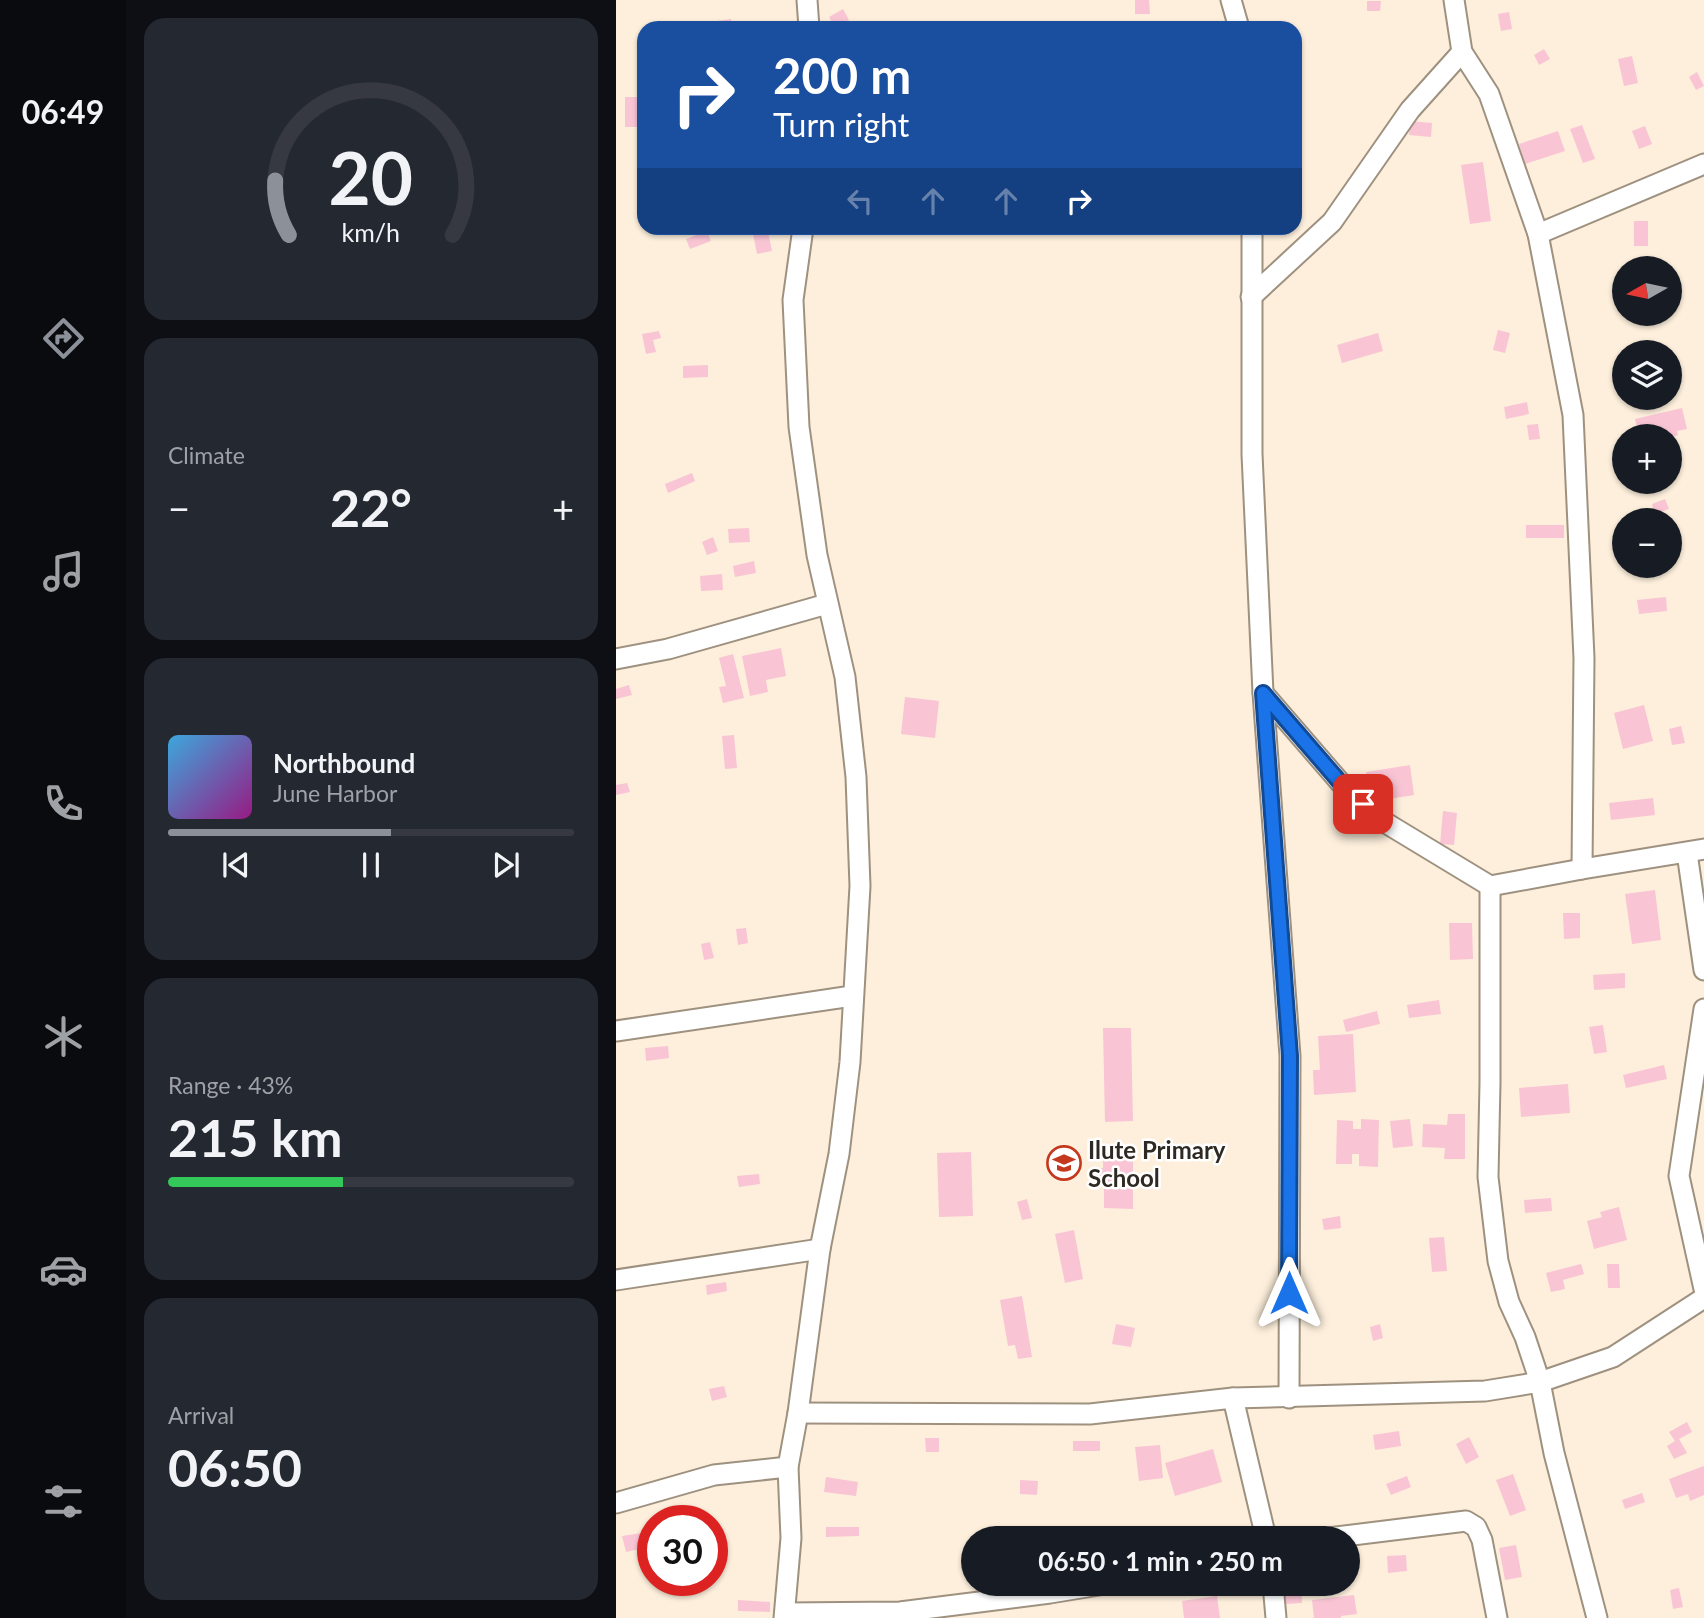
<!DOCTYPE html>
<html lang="en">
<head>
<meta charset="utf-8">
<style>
	body { margin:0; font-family:Lato,sans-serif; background:#242831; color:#f1f3f6; height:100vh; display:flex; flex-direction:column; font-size:26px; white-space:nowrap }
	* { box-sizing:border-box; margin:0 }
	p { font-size:23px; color:#9ea1a6 }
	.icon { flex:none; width:38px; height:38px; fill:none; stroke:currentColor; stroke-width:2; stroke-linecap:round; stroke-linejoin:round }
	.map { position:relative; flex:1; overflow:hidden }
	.sheet { display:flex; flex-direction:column; gap:18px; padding:18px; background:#0d0f14; width:490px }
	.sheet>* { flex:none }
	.hud { position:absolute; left:21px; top:21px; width:665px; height:214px; border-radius:21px; box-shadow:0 2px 5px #0004; background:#1a4fa0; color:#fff; overflow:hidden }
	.needle { width:46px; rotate:261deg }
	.tools { position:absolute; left:996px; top:256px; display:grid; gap:14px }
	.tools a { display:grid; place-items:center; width:70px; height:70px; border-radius:50%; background:#171b24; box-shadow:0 2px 5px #0004; font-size:35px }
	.speed { position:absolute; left:21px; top:1505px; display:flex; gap:14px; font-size:35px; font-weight:700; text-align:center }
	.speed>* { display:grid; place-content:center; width:91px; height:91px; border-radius:50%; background:#171b24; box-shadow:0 2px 5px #0004; line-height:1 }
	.speed .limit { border:10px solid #d22; background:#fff; color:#111 }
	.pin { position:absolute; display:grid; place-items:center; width:60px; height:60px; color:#fff; margin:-30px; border-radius:14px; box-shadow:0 4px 10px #0006 }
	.me { position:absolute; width:77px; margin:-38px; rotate:0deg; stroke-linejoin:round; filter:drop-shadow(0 0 5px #0008) }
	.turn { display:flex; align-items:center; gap:24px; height:147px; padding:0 21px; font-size:32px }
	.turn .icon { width:91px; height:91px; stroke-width:2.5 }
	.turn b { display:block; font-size:49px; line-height:60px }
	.lanes { display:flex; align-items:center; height:66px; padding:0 21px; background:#0003; justify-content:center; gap:35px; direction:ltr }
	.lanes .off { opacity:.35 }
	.big { font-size:52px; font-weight:700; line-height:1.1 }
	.sheet .tile { flex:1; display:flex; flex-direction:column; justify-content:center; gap:10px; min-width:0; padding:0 24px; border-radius:21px; background:#242831 }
	.sheet .dial { align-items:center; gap:0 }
	.dial svg { height:182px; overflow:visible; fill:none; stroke:#363941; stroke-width:7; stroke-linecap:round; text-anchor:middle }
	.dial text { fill:#f1f3f6; stroke:none }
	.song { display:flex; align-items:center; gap:21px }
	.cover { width:84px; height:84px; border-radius:10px; background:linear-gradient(135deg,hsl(200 70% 55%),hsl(310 70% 35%)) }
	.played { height:7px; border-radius:4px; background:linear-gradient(90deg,#8c9099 55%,#363941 55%) }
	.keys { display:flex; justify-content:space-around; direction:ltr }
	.heat { display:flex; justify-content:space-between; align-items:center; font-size:38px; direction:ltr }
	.charge { height:10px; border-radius:5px; background:linear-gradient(90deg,#34c759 43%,#363941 0) }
	.trip { position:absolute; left:345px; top:1526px; width:399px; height:70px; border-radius:35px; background:#171b24; box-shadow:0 2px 5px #0004; font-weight:700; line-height:70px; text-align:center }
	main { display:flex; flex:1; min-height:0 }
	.tabs { display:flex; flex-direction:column; width:126px; justify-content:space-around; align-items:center; background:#090b0e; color:#9ea1a6 }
	.tabs .icon { width:49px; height:49px }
	.tabs .current { color:#8c9099 }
	.tabs b { font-size:32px; color:#f1f3f6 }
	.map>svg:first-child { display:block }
</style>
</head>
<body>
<main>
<nav class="tabs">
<b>06:49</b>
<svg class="icon current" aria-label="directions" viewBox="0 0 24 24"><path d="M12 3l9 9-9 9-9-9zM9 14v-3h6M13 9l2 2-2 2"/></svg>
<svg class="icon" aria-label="music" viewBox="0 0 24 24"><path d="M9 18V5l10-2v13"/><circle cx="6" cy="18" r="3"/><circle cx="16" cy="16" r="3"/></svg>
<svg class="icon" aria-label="phone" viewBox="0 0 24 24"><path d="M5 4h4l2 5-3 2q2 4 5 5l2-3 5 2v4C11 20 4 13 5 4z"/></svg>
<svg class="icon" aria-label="climate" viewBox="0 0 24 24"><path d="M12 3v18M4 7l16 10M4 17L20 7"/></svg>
<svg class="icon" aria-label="car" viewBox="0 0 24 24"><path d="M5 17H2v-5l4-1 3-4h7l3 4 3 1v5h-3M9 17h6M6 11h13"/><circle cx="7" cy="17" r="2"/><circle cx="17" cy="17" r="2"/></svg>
<svg class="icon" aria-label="filters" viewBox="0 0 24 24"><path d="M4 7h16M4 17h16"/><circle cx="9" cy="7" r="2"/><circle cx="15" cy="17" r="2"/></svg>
</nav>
<section class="sheet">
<div class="tile dial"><svg viewBox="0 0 100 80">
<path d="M14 69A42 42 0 1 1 86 69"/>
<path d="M14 69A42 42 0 0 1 8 45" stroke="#8c9099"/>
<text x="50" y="56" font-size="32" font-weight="700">20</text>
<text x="50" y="72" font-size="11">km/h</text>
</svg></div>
<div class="tile"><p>Climate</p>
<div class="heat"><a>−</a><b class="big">22°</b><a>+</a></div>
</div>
<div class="tile">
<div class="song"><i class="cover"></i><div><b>Northbound</b><p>June Harbor</p></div></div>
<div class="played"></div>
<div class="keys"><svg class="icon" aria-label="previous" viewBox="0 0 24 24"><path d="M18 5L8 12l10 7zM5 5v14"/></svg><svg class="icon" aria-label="pause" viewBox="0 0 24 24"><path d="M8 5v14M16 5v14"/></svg><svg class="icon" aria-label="next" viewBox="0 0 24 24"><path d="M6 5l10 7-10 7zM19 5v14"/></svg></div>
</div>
<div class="tile"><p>Range · 43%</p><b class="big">215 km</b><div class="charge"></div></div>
<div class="tile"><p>Arrival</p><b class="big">06:50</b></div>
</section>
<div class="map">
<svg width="1088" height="1618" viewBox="0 0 1088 1618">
	<rect width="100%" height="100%" fill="#fdefdc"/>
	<g fill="#f9c5d4">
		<polygon points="519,0 533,0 534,14 519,14"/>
		<polygon points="751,1 765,1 764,11 751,11"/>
		<polygon points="227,9 233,20 219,28 213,17"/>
		<polygon points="893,12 896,29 885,31 882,14"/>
		<polygon points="115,19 117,28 94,28 93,22"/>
		<polygon points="928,49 934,59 923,65 918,55"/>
		<polygon points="1016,56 1022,83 1008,86 1002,59"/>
		<polygon points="1081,72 1088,86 1080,90 1073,77"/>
		<rect x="9" y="97" width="19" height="30"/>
		<polygon points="794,121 816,123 815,137 793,135"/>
		<polygon points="966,125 979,159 967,163 954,129"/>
		<polygon points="1029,126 1036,144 1023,149 1016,131"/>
		<polygon points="942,131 949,151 909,164 903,144"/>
		<polygon points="867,162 875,221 854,224 845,165"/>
		<rect x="1018" y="221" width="14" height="25"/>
		<polygon points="91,231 95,241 74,249 70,239"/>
		<polygon points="152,231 156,251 141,254 137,234"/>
		<polygon points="882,330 894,333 889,353 877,350"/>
		<polygon points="43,331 45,338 37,340 40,352 30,354 26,334"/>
		<polygon points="762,333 767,351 726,363 721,345"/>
		<polygon points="1033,344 1034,352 1010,352 1010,346"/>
		<polygon points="92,365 92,377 67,378 67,366"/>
		<polygon points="911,402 913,414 890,419 888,407"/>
		<polygon points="1066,408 1071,429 1061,431 1062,435 1054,438 1023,436 1019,419"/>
		<polygon points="922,424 924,439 913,440 911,425"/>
		<polygon points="76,473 79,481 52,493 49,484"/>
		<polygon points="1049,499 1053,509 1039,514 1036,504"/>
		<rect x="910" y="525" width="38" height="13"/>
		<polygon points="133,528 134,542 113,543 112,529"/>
		<polygon points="97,537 102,551 91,555 86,542"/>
		<polygon points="138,561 140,573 119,577 117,566"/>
		<polygon points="106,574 107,590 85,591 84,576"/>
		<polygon points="1050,597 1051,611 1023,614 1021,600"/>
		<polygon points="165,648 170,676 150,680 152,692 134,696 126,656"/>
		<polygon points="117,654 128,698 107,703 103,687 110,686 103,658"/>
		<polygon points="13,685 16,695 0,699 0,689"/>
		<polygon points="289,697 323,701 319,738 285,734"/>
		<polygon points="1028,705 1037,741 1007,749 998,713"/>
		<polygon points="1065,726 1069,743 1056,745 1053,729"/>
		<polygon points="118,735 121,768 109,769 106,736"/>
		<polygon points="794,765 798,795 754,802 750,772"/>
		<polygon points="11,783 14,792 0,795 0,785"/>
		<polygon points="1037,798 1039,815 995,820 993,803"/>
		<polygon points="827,811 841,813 838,845 824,844"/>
		<polygon points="1039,890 1045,940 1016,944 1009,894"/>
		<polygon points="947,913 964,913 964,938 948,939"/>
		<polygon points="833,923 856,923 857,959 834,960"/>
		<polygon points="130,928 132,943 122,945 120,929"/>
		<polygon points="94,942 98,958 88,960 85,944"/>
		<polygon points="1009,973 1009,988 978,990 977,975"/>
		<polygon points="823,1000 825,1014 793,1018 791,1005"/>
		<polygon points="761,1011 764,1024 730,1032 727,1020"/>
		<polygon points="987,1025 991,1052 978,1054 973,1027"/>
		<polygon points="487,1028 515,1028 517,1121 489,1122"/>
		<polygon points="737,1034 740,1092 698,1095 697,1070 704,1070 702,1036"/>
		<polygon points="52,1046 53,1058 30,1061 29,1048"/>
		<polygon points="1048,1065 1051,1079 1010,1088 1007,1075"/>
		<polygon points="952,1084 954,1113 905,1117 903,1088"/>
		<polygon points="832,1114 849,1114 849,1159 828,1159 829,1148 806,1147 807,1124 831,1125"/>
		<polygon points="745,1119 763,1120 762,1167 743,1166 743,1154 736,1154 736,1164 720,1164 721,1120 737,1121 737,1129 745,1129"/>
		<polygon points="794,1119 797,1146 777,1148 774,1121"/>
		<polygon points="487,1146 517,1146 517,1209 488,1208 488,1186 480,1186 481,1168 487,1168"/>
		<polygon points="355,1152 357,1216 323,1217 321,1153"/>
		<polygon points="143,1174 144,1184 123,1187 121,1176"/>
		<polygon points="935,1198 936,1211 909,1213 908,1200"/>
		<polygon points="411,1199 416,1218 406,1220 401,1202"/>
		<polygon points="1003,1207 1011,1240 978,1249 971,1221 986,1217 984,1212"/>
		<polygon points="724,1216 725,1228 708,1230 706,1219"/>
		<polygon points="458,1230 467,1279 449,1283 439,1234"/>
		<polygon points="828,1237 831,1271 816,1272 813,1238"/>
		<polygon points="965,1264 968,1274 947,1280 949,1289 935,1292 930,1273"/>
		<polygon points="991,1264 1003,1264 1004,1288 992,1288"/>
		<polygon points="110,1282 111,1291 91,1295 90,1285"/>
		<polygon points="406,1296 416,1357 402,1359 399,1345 392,1346 384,1300"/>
		<polygon points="500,1324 519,1328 515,1347 496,1344"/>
		<polygon points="764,1324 767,1338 757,1341 754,1327"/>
		<polygon points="108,1386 111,1397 96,1401 93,1389"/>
		<polygon points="1071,1422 1076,1432 1063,1439 1071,1453 1058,1459 1051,1446 1059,1441 1053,1432"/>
		<polygon points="783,1431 785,1446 759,1450 757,1435"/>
		<polygon points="853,1437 863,1457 850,1464 840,1444"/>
		<polygon points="309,1438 323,1438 323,1452 310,1452"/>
		<rect x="457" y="1441" width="27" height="10"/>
		<polygon points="544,1445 547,1478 523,1481 519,1447"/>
		<polygon points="597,1449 606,1482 559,1496 549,1463"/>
		<polygon points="1088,1466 1088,1495 1074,1501 1072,1494 1060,1498 1053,1479"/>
		<polygon points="897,1474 910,1510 894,1516 880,1480"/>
		<polygon points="791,1476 795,1487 775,1495 770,1484"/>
		<polygon points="210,1477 242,1482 240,1496 208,1492"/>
		<polygon points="404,1480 422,1481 421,1495 404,1494"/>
		<polygon points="1026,1493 1029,1502 1009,1509 1006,1500"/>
		<polygon points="210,1527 243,1527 243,1536 210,1537"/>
		<polygon points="25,1533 28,1548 10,1552 6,1536"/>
		<polygon points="900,1545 906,1577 889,1580 883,1548"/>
		<polygon points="790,1555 791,1571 772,1573 771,1556"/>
		<polygon points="668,1584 685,1584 686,1603 670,1604"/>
		<polygon points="1063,1588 1067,1607 1057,1609 1054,1590"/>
		<polygon points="738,1595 741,1614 725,1616 725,1618 698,1618 696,1600"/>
		<polygon points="601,1596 604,1618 568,1618 566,1601"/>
		<polygon points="122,1600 154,1602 154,1612 122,1611"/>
	</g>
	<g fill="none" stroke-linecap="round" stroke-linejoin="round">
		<g stroke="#9e917f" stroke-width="23">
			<g id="minor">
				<polyline points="191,0 193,28"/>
				<polyline points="615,0 623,28"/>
				<polyline points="636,228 636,454 647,693 674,1056 673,1398"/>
				<polyline points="922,234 1088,164"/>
				<polyline points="635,297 716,222 794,110 846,52"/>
				<polyline points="0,659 52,649 211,604"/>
				<polyline points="647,693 729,788 765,820 874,886 966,869 968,658 957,415 922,234 873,94 846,52 838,0"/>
				<polyline points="1071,853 1088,970"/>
				<polyline points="966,869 1088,849"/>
				<polyline points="874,886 874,1083 872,1177 882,1261 893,1302 909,1337 924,1382 938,1453 981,1618"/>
				<polyline points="1088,1009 1063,1176 1088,1289"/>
				<polyline points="0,1031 236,996"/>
				<polyline points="0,1280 204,1249"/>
				<polyline points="617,1398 650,1538"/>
				<polyline points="182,1413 474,1414 617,1398 869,1391 924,1382 997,1357 1088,1298"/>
				<polyline points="0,1503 98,1475 172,1467"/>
				<polyline points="712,1538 850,1521 860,1527 866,1540 881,1618"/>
				<polyline points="657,1584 660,1618"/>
				<polyline points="169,1613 284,1612 434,1593 489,1584"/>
				<polyline points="168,1618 175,1538 172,1467 182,1413 204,1249 223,1154 234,1062 244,886 240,777 229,677 201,555 183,427 177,300 187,228"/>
			</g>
		</g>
		<use href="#minor" stroke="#fff" stroke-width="19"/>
	</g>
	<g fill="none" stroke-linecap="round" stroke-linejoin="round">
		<g stroke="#114b97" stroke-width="18">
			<polyline id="route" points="673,1293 674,1056 647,693 729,788 747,804"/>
		</g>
		<use href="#route" stroke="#1a73e8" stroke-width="12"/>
	</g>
	<defs>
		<g id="school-ring" transform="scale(1.75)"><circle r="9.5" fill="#fff" stroke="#c4391d" stroke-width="1.5"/><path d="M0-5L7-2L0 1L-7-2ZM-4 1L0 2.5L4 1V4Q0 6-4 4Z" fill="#c4391d"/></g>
	</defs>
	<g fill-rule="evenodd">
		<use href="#school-ring" x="448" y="1163"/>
	</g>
	<g text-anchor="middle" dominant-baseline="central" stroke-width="5" stroke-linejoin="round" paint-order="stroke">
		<g font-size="24" font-weight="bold" fill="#2e2922" stroke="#fff" text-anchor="start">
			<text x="472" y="1149">Ilute Primary<tspan x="472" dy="28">School</tspan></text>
		</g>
	</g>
</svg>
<div class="tools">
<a><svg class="needle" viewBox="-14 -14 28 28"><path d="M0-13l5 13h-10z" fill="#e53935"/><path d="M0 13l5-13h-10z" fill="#9ea1a6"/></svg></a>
<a><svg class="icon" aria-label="layers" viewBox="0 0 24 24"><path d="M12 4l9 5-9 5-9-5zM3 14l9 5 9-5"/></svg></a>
<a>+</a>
<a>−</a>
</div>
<div class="speed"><div class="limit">30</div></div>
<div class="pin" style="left:747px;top:804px;background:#d93025"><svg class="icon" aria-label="arrive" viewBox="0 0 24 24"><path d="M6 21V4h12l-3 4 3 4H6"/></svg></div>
<svg class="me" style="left:673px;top:1293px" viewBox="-20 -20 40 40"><path d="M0-17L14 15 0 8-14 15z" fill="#1a73e8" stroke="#fff" stroke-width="4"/></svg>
<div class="trip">06:50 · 1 min · 250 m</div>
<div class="hud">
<div class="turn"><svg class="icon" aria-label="right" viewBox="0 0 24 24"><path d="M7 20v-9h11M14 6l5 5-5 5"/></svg><div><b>200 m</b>Turn right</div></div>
<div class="lanes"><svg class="icon off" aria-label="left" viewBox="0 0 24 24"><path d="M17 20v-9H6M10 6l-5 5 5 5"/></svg><svg class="icon off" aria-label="ahead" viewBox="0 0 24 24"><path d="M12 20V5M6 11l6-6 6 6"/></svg><svg class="icon off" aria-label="ahead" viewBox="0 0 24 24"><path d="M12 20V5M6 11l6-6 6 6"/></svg><svg class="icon" aria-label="right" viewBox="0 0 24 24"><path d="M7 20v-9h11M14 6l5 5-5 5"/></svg></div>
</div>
</div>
</main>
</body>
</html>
